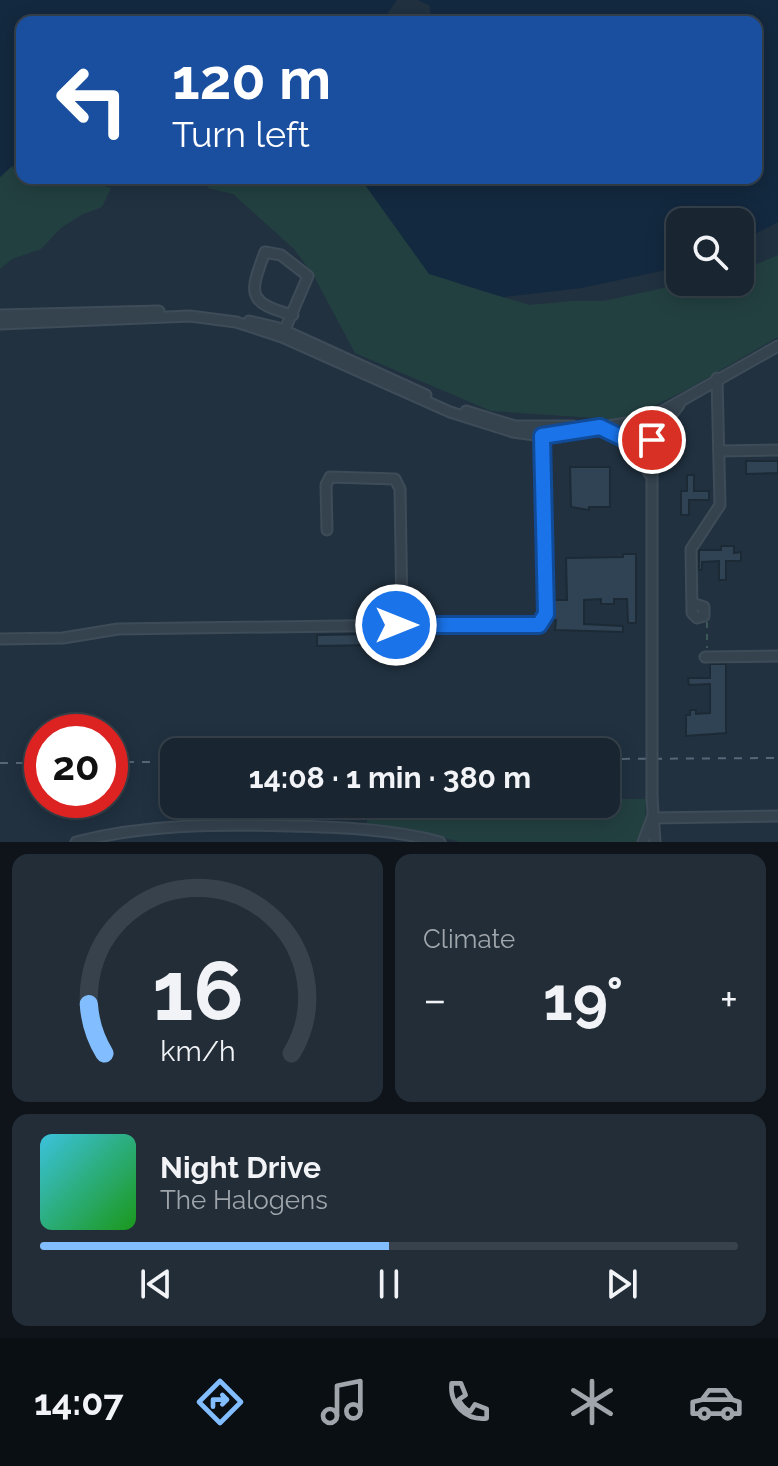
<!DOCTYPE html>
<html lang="en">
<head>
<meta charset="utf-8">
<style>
	body { margin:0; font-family:Raleway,sans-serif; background:#222d38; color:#f1f3f6; height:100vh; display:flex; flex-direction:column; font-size:30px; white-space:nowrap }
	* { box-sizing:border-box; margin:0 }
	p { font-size:26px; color:#9fa5ab }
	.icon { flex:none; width:44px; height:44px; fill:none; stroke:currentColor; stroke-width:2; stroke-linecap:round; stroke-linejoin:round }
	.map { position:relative; height:842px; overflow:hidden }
	.sheet { display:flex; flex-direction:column; gap:12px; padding:12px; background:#0e141a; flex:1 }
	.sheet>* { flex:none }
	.top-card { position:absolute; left:16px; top:16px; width:746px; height:168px; border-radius:16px; box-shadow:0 4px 20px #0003,0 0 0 2px #37424c; background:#1a4fa0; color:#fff; overflow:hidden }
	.controls { position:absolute; left:666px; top:208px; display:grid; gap:16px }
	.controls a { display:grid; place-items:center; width:88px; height:88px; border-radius:16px; background:#192530; box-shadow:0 4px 20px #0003,0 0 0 2px #37424c; font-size:40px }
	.speed { position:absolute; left:24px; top:714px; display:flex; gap:16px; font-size:40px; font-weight:700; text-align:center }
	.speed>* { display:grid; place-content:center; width:104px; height:104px; border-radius:50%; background:#192530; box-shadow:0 4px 20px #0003,0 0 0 2px #37424c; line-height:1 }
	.speed .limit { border:12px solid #d22; background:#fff; color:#111 }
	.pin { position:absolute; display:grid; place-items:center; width:68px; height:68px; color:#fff; margin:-34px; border:4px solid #fff; border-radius:50%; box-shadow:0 2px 8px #0007 }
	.me { position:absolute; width:88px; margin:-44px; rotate:90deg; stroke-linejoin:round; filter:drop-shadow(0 0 6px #0008) }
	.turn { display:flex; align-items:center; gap:28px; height:168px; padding:0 24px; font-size:36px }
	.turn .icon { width:104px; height:104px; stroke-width:2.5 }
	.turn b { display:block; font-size:56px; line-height:68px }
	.big { font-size:60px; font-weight:700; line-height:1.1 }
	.sheet .card { flex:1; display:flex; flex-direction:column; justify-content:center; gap:12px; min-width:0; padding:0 28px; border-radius:16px; background:#222d38 }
	.sheet .dial { align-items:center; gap:0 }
	.dial svg { height:208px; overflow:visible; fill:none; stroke:#37424c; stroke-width:7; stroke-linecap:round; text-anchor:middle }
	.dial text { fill:#f1f3f6; stroke:none }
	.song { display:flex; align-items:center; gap:24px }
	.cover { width:96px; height:96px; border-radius:12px; background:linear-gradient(135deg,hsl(190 70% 55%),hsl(120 70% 35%)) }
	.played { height:8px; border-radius:4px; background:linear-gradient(90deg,#82beff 50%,#37424c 50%) }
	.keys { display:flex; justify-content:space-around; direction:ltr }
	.heat { display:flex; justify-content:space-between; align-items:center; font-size:44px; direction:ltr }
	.sheet .tiles { flex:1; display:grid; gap:12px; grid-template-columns:1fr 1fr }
	.card:last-child { grid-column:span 2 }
	.trip { position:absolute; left:160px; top:738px; width:460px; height:80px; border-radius:16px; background:#192530; box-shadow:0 4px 20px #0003,0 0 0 2px #37424c; font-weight:700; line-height:80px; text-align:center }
	.tabs { display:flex; height:128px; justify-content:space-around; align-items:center; background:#0a0f13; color:#9fa5ab }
	.tabs .icon { width:56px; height:56px }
	.tabs .on { color:#82beff }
	.tabs b { font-size:36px; color:#f1f3f6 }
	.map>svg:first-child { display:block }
</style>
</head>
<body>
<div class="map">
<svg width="778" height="842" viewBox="0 0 778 842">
	<rect width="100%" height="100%" fill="#213140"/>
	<g fill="#234041">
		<polygon points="12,166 20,181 24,178 75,178 111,188 102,207 83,214 61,228 41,249 12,259 0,269 0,177"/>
		<polygon points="218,178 358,178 369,185 434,268 460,284 529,305 572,301 604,301 668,287 740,282 740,271 778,255 778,337 688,389 626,420 491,411 355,353 314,276 294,249 233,194 207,188"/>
		<polygon points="612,799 646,799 645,821 638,842 460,842 420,831 367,825 367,815 548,811 556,819 605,818"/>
	</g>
	<g fill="#13293f">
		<polygon points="0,0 397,0 382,22 22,22 22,161 12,166 0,177"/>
		<polygon points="418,0 778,0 778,222 740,242 740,222 680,222 680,267 582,288 503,297 429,274 360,178 756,178 756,22 431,22 430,6"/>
	</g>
	<g fill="#304354" stroke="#1c2a36" stroke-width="2">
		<polygon points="746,461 778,461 778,473 746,474"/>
		<polygon points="570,467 610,467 610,507 589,507 589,510 571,507"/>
		<polygon points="687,475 694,475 694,491 709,491 709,500 689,500 689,515 681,515 681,491 687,491"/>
		<polygon points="721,546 734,546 734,553 741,552 741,561 726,561 726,580 719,580 719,561 702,562 702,570 699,570 699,550 721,550"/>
		<polygon points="623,554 636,554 636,623 628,623 627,599 614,599 614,604 601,604 601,599 584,600 584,624 623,626 623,632 555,630 556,620 551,620 553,600 567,600 566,558 623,557"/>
		<polygon points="370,634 371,645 317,646 317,635"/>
		<polygon points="710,664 726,664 726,733 686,736 686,715 690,715 690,710 696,710 696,714 710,713 710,684 689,685 688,678 710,678"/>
	</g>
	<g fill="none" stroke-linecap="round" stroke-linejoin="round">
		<g stroke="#3e4c58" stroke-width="13">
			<g id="minor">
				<polyline points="0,315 159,311"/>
				<polyline points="249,321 279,328 426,395"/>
				<polyline points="0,324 190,316 236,322 282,337 450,412 513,432 542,436 647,420 778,346"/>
				<path d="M 283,334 L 308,276 L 281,255 L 265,252 C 250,292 245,303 293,315"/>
				<polyline points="466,411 515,426 573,426"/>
				<polyline points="632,424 629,437 649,473"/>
				<polyline points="600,427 633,442"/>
				<polyline points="634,443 644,446 650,443 679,405"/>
				<polyline points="719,451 778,450"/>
				<polyline points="327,530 326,485 330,477 395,479 400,489 402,617 415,626 539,625 546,614 542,436"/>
				<polyline points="692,603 704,607 704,616 697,618 692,613 691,549 720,505 717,378"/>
				<polyline points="0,639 63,638 118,629 411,625"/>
				<polyline points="705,657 778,656"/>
				<polyline points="652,749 652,440"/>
				<polyline points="652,798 655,842"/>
				<polyline points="652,818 778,816"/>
				<path d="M 76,842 C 146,824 218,824 289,826 C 339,827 391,829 440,842"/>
				<polyline points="643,842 651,821"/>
			</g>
		</g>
		<polyline stroke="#3c5958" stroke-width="2" stroke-dasharray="6 6" stroke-linecap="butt" points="707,622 707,648"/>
		<use href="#minor" stroke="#35434f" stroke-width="9"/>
		<g stroke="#576777" stroke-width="2" stroke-dasharray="8 8" stroke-linecap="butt">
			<polyline points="606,759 778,758"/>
			<polyline points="110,762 174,762"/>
			<polyline points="0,763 42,763"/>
		</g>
		<g stroke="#3e4c58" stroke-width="13" stroke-linecap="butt">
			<polyline id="minor-bridge" points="652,749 652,798"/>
		</g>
		<use href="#minor-bridge" stroke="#35434f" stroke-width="9"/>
	</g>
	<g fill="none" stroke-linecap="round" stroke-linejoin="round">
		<g stroke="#114b97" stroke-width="20">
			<polyline id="route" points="396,625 539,625 546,614 542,436 600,427 637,445 644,446 652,440"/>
		</g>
		<use href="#route" stroke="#1a73e8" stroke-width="14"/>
	</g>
</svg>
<div class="controls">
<a><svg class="icon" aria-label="search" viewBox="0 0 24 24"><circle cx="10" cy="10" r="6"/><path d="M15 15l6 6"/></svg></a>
</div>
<div class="speed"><div class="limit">20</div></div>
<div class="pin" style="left:652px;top:440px;background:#d93025"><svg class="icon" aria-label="arrive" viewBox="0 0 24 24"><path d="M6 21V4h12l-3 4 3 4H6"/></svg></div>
<svg class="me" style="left:396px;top:625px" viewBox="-20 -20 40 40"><circle r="17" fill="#1a73e8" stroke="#fff" stroke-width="3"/><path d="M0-11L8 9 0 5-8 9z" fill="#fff"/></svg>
<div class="trip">14:08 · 1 min · 380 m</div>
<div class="top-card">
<div class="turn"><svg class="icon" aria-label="left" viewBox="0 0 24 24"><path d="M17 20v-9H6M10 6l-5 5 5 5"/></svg><div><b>120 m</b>Turn left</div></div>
</div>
</div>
<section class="sheet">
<div class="tiles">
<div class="card dial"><svg viewBox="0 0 100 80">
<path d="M14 69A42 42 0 1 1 86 69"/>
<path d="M14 69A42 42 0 0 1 8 50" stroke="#82beff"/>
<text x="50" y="56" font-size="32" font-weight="700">16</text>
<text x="50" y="72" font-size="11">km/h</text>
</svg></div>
<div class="card"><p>Climate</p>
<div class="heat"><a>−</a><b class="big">19°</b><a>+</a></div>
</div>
<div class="card">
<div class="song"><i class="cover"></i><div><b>Night Drive</b><p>The Halogens</p></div></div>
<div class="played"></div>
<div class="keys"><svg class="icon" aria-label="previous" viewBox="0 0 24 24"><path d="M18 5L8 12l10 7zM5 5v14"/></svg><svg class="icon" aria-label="pause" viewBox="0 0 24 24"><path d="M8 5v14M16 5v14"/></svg><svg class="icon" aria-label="next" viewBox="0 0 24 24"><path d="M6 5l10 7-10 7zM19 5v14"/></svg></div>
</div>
</div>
</section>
<nav class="tabs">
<b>14:07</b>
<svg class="icon on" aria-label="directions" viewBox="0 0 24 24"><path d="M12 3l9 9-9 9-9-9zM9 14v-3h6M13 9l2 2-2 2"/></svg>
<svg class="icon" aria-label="music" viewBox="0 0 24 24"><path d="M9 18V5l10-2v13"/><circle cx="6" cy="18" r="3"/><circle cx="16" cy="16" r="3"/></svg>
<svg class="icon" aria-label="phone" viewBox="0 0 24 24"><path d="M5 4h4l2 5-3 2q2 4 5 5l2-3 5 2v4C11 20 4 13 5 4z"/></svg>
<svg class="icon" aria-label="climate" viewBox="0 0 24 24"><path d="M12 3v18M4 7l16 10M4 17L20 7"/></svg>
<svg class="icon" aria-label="car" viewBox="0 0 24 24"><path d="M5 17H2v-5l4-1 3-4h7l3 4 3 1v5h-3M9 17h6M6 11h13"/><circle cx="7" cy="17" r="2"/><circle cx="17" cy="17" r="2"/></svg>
</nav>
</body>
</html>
